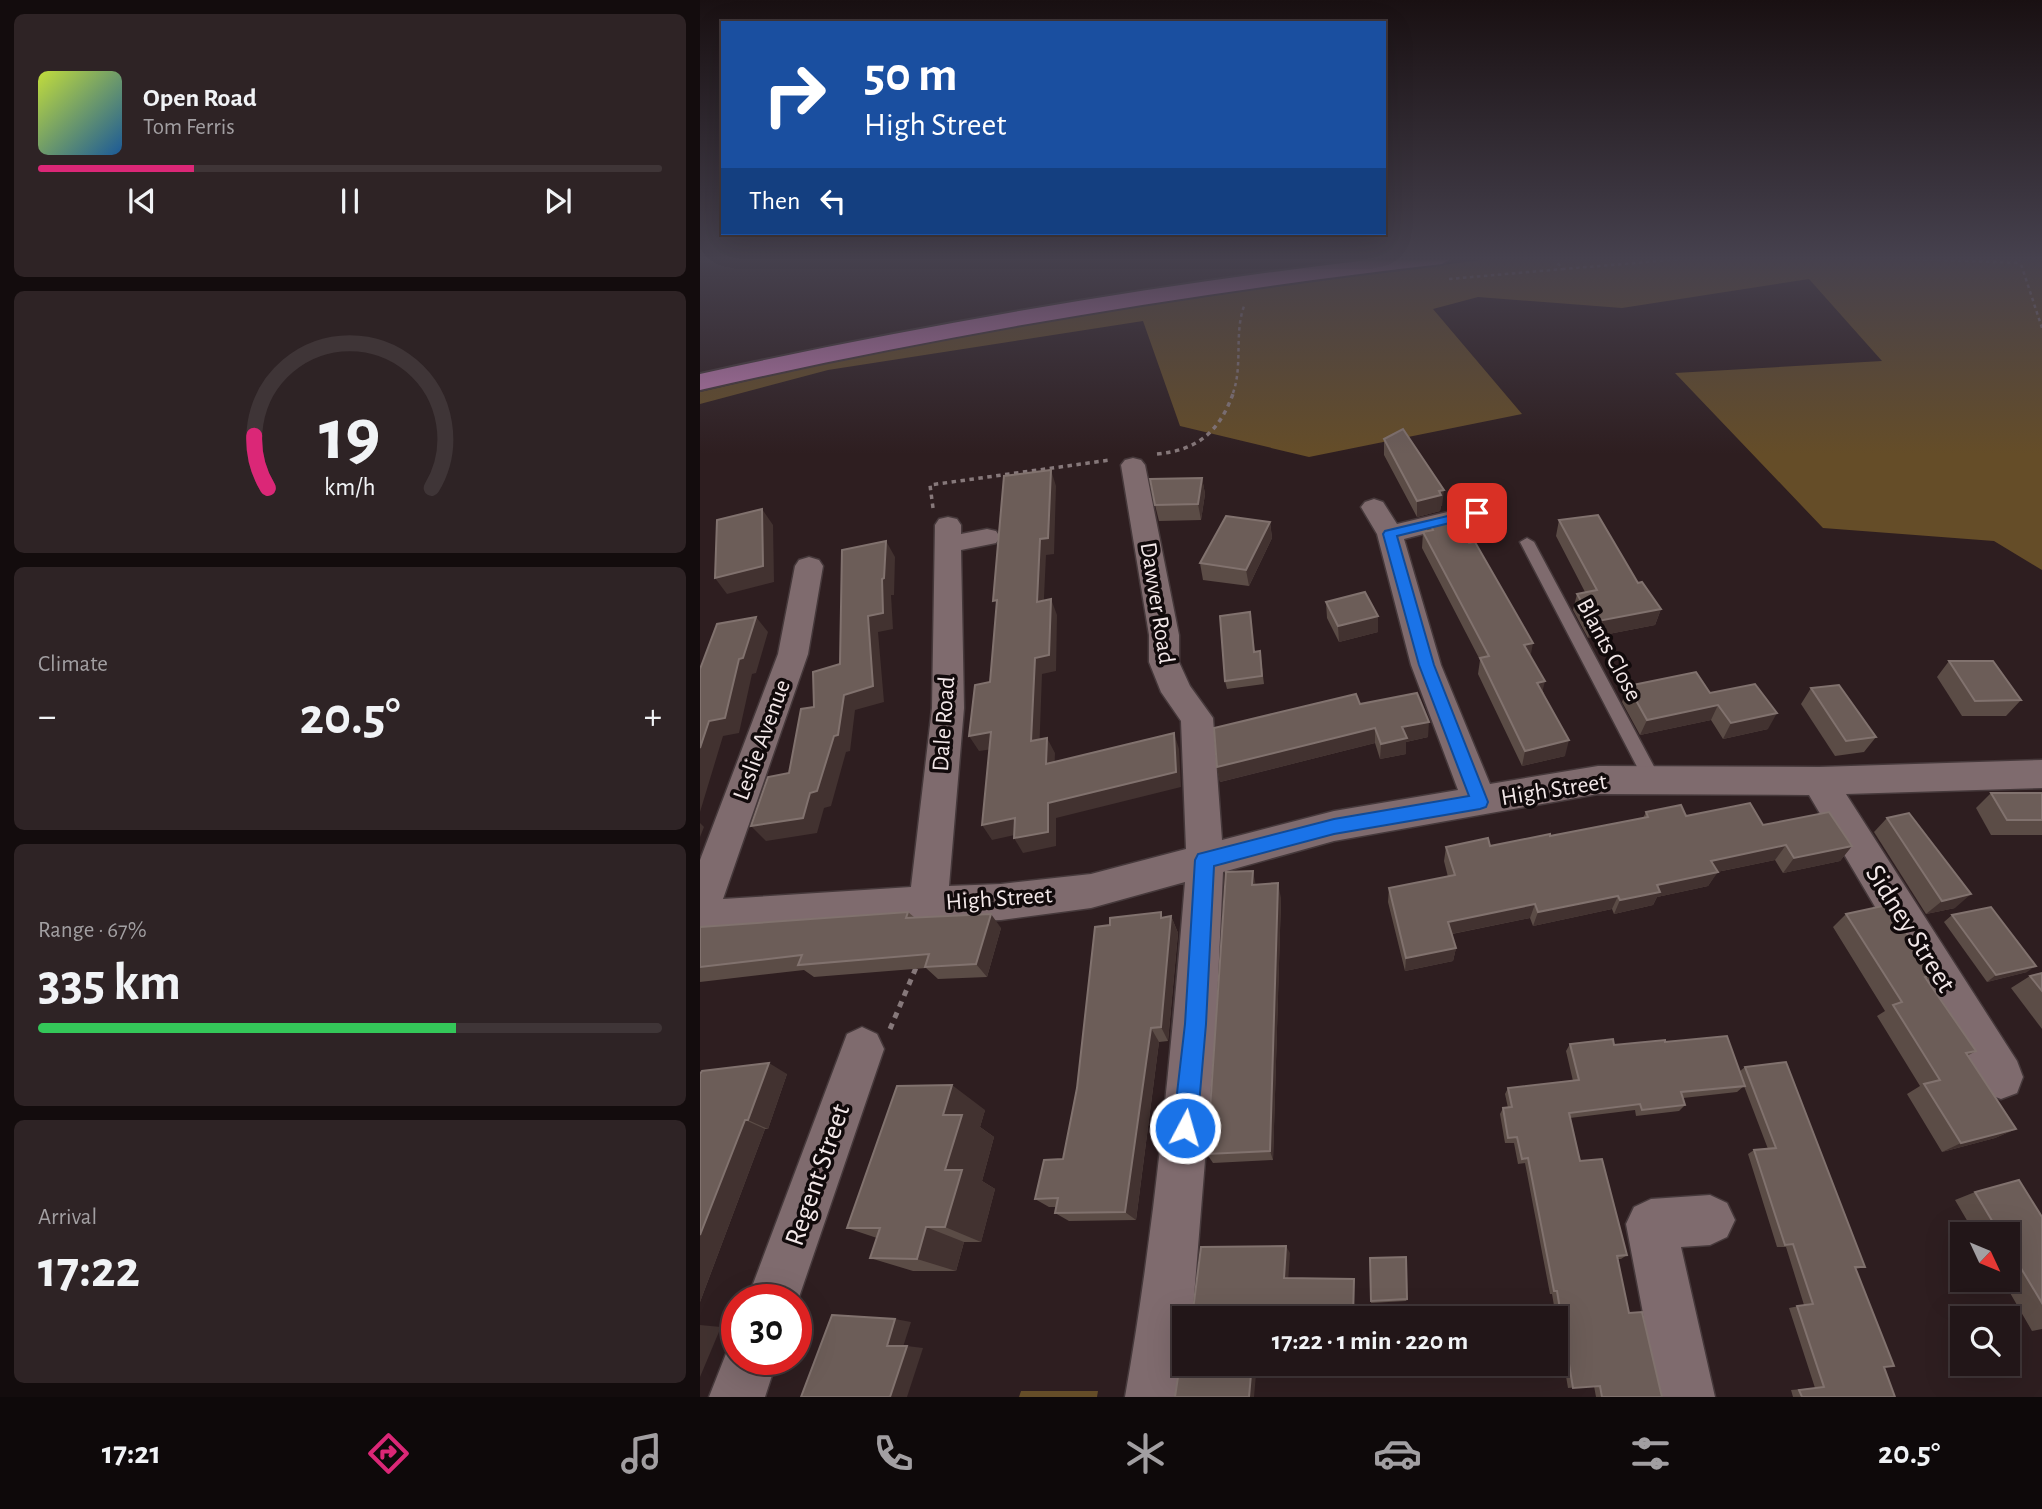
<!DOCTYPE html>
<html lang="en">
<head>
<meta charset="utf-8">
<style>
	body { margin:0; font-family:"Alegreya Sans",sans-serif; background:#2e2325; color:#f1f3f6; height:100vh; display:flex; flex-direction:column; font-size:26px; white-space:nowrap }
	* { box-sizing:border-box; margin:0 }
	p { font-size:23px; color:#a29fa2 }
	.icon { flex:none; width:38px; height:38px; fill:none; stroke:currentColor; stroke-width:2; stroke-linecap:round; stroke-linejoin:round }
	.map { position:relative; flex:1; overflow:hidden }
	.side { display:flex; flex-direction:column; gap:14px; padding:14px; background:#130c0d; width:700px }
	.side>* { flex:none }
	.hud { position:absolute; left:21px; top:21px; width:665px; height:214px; border-radius:0px; box-shadow:0 7px 28px #0002,0 0 0 2px #3f3537; background:#1a4fa0; color:#fff; overflow:hidden }
	.needle { width:46px; rotate:134deg }
	.tools { position:absolute; left:1250px; top:1222px; display:grid; gap:14px }
	.tools a { display:grid; place-items:center; width:70px; height:70px; border-radius:0px; background:#221618; box-shadow:0 7px 28px #0002,0 0 0 2px #3f3537; font-size:35px }
	.speed { position:absolute; left:21px; top:1284px; display:flex; gap:14px; font-size:35px; font-weight:700; text-align:center }
	.speed>* { display:grid; place-content:center; width:91px; height:91px; border-radius:50%; background:#221618; box-shadow:0 7px 28px #0002,0 0 0 2px #3f3537; line-height:1 }
	.speed .limit { border:10px solid #d22; background:#fff; color:#111 }
	.pin { position:absolute; display:grid; place-items:center; width:60px; height:60px; color:#fff; margin:-30px; border-radius:14px; box-shadow:0 4px 10px #0006 }
	.me { position:absolute; width:77px; margin:-38px; rotate:6deg; stroke-linejoin:round; filter:drop-shadow(0 0 5px #0008) }
	.turn { display:flex; align-items:center; gap:24px; height:147px; padding:0 28px; font-size:32px }
	.turn .icon { width:91px; height:91px; stroke-width:2.5 }
	.turn b { display:block; font-size:49px; line-height:60px }
	.then { display:flex; align-items:center; height:66px; padding:0 28px; background:#0003; gap:14px; font-size:26px }
	.big { font-size:52px; font-weight:600; line-height:1.1 }
	.side .card { flex:1; display:flex; flex-direction:column; justify-content:center; gap:10px; min-width:0; padding:0 24px; border-radius:10px; background:#2e2325 }
	.side .dial { align-items:center; gap:0 }
	.dial svg { height:182px; overflow:visible; fill:none; stroke:#3f3537; stroke-width:7; stroke-linecap:round; text-anchor:middle }
	.dial text { fill:#f1f3f6; stroke:none }
	.song { display:flex; align-items:center; gap:21px }
	.cover { width:84px; height:84px; border-radius:10px; background:linear-gradient(135deg,hsl(70 70% 55%),hsl(210 70% 35%)) }
	.played { height:7px; border-radius:4px; background:linear-gradient(90deg,#db2777 25%,#3f3537 25%) }
	.keys { display:flex; justify-content:space-around; direction:ltr }
	.heat { display:flex; justify-content:space-between; align-items:center; font-size:38px; direction:ltr }
	.charge { height:10px; border-radius:5px; background:linear-gradient(90deg,#34c759 67%,#3f3537 0) }
	.trip { position:absolute; left:472px; top:1306px; width:396px; height:70px; border-radius:0px; background:#221618; box-shadow:0 7px 28px #0002,0 0 0 2px #3f3537; font-weight:600; line-height:70px; text-align:center }
	.dock { display:flex; height:112px; justify-content:space-around; align-items:center; background:#0e090a; color:#a29fa2 }
	.dock .icon { width:49px; height:49px }
	.dock .selected { color:#db2777 }
	.dock b { font-size:32px; color:#f1f3f6 }
	main { display:flex; flex:1; min-height:0 }
	.map>svg:first-child { display:block }
</style>
</head>
<body>
<main>
<section class="side">
<div class="card">
<div class="song"><i class="cover"></i><div><b>Open Road</b><p>Tom Ferris</p></div></div>
<div class="played"></div>
<div class="keys"><svg class="icon" aria-label="previous" viewBox="0 0 24 24"><path d="M18 5L8 12l10 7zM5 5v14"/></svg><svg class="icon" aria-label="pause" viewBox="0 0 24 24"><path d="M8 5v14M16 5v14"/></svg><svg class="icon" aria-label="next" viewBox="0 0 24 24"><path d="M6 5l10 7-10 7zM19 5v14"/></svg></div>
</div>
<div class="card dial"><svg viewBox="0 0 100 80">
<path d="M14 69A42 42 0 1 1 86 69"/>
<path d="M14 69A42 42 0 0 1 8 46" stroke="#db2777"/>
<text x="50" y="56" font-size="32" font-weight="700">19</text>
<text x="50" y="72" font-size="11">km/h</text>
</svg></div>
<div class="card"><p>Climate</p>
<div class="heat"><a>−</a><b class="big">20.5°</b><a>+</a></div>
</div>
<div class="card"><p>Range · 67%</p><b class="big">335 km</b><div class="charge"></div></div>
<div class="card"><p>Arrival</p><b class="big">17:22</b></div>
</section>
<div class="map">
<svg width="1342" height="1397" viewBox="0 0 1342 1397">
	<rect width="100%" height="100%" fill="#2e1e20"/>
	<g fill="#654d28">
		<polygon points="799,258 1342,258 1342,570 1294,541 1123,528 975,373 1182,361 1109,279 922,308 778,297 733,309 822,414 609,457 480,426 443,321 128,370 0,404 0,392 226,339 541,289"/>
		<polygon points="321,1391 398,1391 397,1397 319,1397"/>
	</g>
	<g fill="none" stroke-linecap="round" stroke-linejoin="round">
		<g stroke="#46393b" stroke-width="3">
			<polygon id="lane" points="827,538 834,542 958,774 961,779 958,784 952,786 946,784 820,542"/>
		</g>
		<g stroke="#46393b" stroke-width="3">
			<g id="street">
				<path d="M 433,458 L 441,460 L 445,465 L 479,635 L 479,662 L 490,686 L 513,718 L 522,840 L 634,811 L 758,790 L 711,665 L 677,534 L 661,507 L 665,502 L 674,499 L 683,502 L 697,524 L 777,505 L 786,508 L 790,513 L 786,518 L 704,539 L 741,665 L 790,784 L 898,766 L 1119,767 L 1342,760 L 1342,788 L 1146,794 L 1317,1061 L 1323,1077 L 1317,1093 L 1301,1099 L 1285,1093 L 1109,795 L 898,794 L 634,841 L 523,872 L 516,1024 L 493,1309 L 492,1318 L 485,1318 L 485,1363 L 481,1397 L 425,1397 C 455,1227 471,1054 485,882 L 391,908 L 301,920 L 228,922 L 0,937 L 0,860 L 78,654 L 95,566 L 99,560 L 109,557 L 119,560 L 123,566 L 108,654 L 23,899 L 211,887 L 232,708 L 235,525 L 239,519 L 248,517 L 257,519 L 261,525 L 261,534 L 287,529 L 296,531 L 300,537 L 296,543 L 261,550 L 264,708 L 249,886 L 301,884 L 391,874 L 486,849 L 481,721 L 461,692 L 449,662 L 449,635 L 421,465 L 425,460 Z"/>
				<polygon points="162,1027 177,1034 184,1049 96,1306 96,1300 47,1300 147,1034"/>
				<polygon points="1010,1195 1027,1203 1035,1220 1027,1237 1010,1245 981,1247 1015,1397 959,1397 926,1224 934,1207 951,1199"/>
				<polygon points="37,1339 37,1360 77,1360 65,1397 9,1397 31,1341"/>
			</g>
		</g>
		<g stroke="#46393b" stroke-width="4">
			<path id="highway" d="M 684,258 L 752,258 L 742,264 C 492,293 245,334 0,390 L 0,374 C 226,324 454,285 684,258 Z"/>
		</g>
		<g stroke="#86787a" stroke-width="2.5" stroke-dasharray="3.5 3.5" stroke-linecap="butt">
			<polyline points="853,258 863,269 994,258"/>
			<polyline points="1181,258 1321,263"/>
			<polyline points="1319,258 1342,328"/>
			<polyline points="749,279 863,269"/>
			<path d="M 533,393 C 543,365 534,334 544,306"/>
		</g>
		<g stroke="#86787a" stroke-width="3.5" stroke-dasharray="4.5 4.5" stroke-linecap="butt">
			<path d="M 457,454 C 499,450 520,431 534,391"/>
			<polyline points="233,508 230,485 410,460"/>
		</g>
		<polyline stroke="#86787a" stroke-width="5" stroke-dasharray="6 6" stroke-linecap="butt" points="190,1029 218,963"/>
		<use href="#lane" fill="#7f6b6e" fill-rule="evenodd"/>
		<use href="#street" fill="#7f6b6e" fill-rule="evenodd"/>
		<use href="#highway" fill="#bb79ad" fill-rule="evenodd"/>
	</g>
	<g fill="#5b4c46">
		<polygon points="684,439 742,506 741,506 740,511 717,517 684,455"/>
		<polygon points="502,478 505,494 501,520 459,521 455,505"/>
		<polygon points="728,520 831,656 865,756 822,766 778,674 780,660 722,548 723,532 727,531"/>
		<polygon points="859,520 938,583 961,609 955,625 888,638 873,610 877,594 885,592 856,536"/>
		<polygon points="570,522 572,538 549,586 503,580 500,563"/>
		<polygon points="626,602 678,632 639,642 627,618"/>
		<polygon points="560,651 564,684 527,689 525,681 554,652"/>
		<polygon points="1249,661 1321,700 1306,716 1262,716 1237,677"/>
		<polygon points="928,686 1010,693 1068,729 1023,739 1011,720 940,735 922,702"/>
		<polygon points="1111,688 1176,737 1164,752 1135,756 1101,704"/>
		<polygon points="660,704 728,737 706,742 706,754 680,759 675,743 520,782 517,767"/>
		<polygon points="1291,793 1342,793 1342,835 1291,835 1276,808"/>
		<polygon points="946,812 1063,825 1152,846 1140,861 1083,873 1075,860 1017,872 1008,886 957,897 953,905 914,914 912,909 833,926 830,918 752,934 756,948 753,961 705,971 688,902 689,888 748,877 744,861 746,847 790,846 850,836 943,818"/>
		<polygon points="1187,818 1255,908 1226,914 1174,832"/>
		<polygon points="556,885 581,898 573,1160 513,1163 507,1154"/>
		<polygon points="208,912 214,917 301,928 287,977 238,979 226,968 114,977 104,970 0,982 0,927"/>
		<polygon points="1146,914 1235,974 1228,980 1276,1051 1267,1056 1316,1129 1295,1138 1242,1152 1207,1094 1220,1086 1177,1016 1185,1011 1133,927"/>
		<polygon points="1252,915 1327,972 1287,982 1244,922"/>
		<polygon points="471,916 478,933 468,1041 459,1042 436,1220 369,1221 355,1213 356,1207 349,1207 335,1199 363,1159 410,925"/>
		<polygon points="1342,973 1342,1029 1311,988 1330,976"/>
		<polygon points="965,1042 1040,1071 1045,1067 1165,1267 1156,1269 1184,1367 1195,1397 1093,1397 1091,1390 1115,1388 1089,1308 1104,1305 1086,1247 1077,1247 1048,1154 1054,1150 1068,1149 1044,1086 1037,1092 983,1098 985,1105 979,1111 936,1116 935,1110 870,1118 880,1161 927,1255 921,1259 918,1259 929,1313 962,1397 896,1397 894,1386 868,1388 852,1294 850,1294 825,1163 818,1164 814,1143 805,1143 800,1114 803,1108 808,1108 805,1094 808,1088 873,1081 866,1051 870,1044 914,1045"/>
		<polygon points="0,1074 87,1074 68,1129 65,1129 0,1302"/>
		<polygon points="285,1110 280,1127 294,1137 282,1181 295,1189 281,1242 264,1242 256,1271 213,1271 170,1258 177,1238 147,1228"/>
		<polygon points="1275,1192 1342,1217 1342,1329 1332,1331 1302,1279 1307,1279 1307,1234 1275,1234 1255,1200"/>
		<polygon points="670,1258 707,1299 706,1301 671,1303"/>
	</g>
	<g fill="#423230">
		<polygon points="351,470 356,486 354,554 346,555 343,618 337,602 340,539"/>
		<polygon points="502,478 505,494 501,520 498,504"/>
		<polygon points="744,490 742,506 741,506 740,511 717,517 717,501 739,491"/>
		<polygon points="62,509 73,525 74,582 27,594 15,578"/>
		<polygon points="570,522 572,538 549,586 546,570"/>
		<polygon points="186,541 195,557 194,595 191,595 193,629 178,632 184,702 155,710 150,751 146,752 131,806 124,808 117,833 66,841 51,826 110,793 144,695 168,616"/>
		<polygon points="351,599 357,615 356,671 342,674 339,756 331,741 335,658"/>
		<polygon points="961,609 955,625 888,638 893,622"/>
		<polygon points="678,616 678,632 639,642 638,626"/>
		<polygon points="56,617 68,632 56,673 52,674 39,733 23,736 0,812 0,748 9,721 39,659"/>
		<polygon points="833,643 830,659 824,645"/>
		<polygon points="845,681 841,697 837,683"/>
		<polygon points="1018,705 1011,720 940,735 947,720"/>
		<polygon points="1077,713 1068,729 1023,739 1031,723"/>
		<polygon points="729,722 728,737 706,742 706,754 680,759 681,744 702,727"/>
		<polygon points="675,728 675,743 520,782 517,767"/>
		<polygon points="291,732 300,748 279,751 269,736"/>
		<polygon points="474,733 479,749 481,787 356,818 356,846 323,853 314,838 348,803"/>
		<polygon points="347,738 355,753 354,779 346,764"/>
		<polygon points="869,740 865,756 822,766 825,751"/>
		<polygon points="315,818 324,833 292,840 282,825"/>
		<polygon points="0,823 4,827 0,837"/>
		<polygon points="1086,845 1075,860 1002,875 1011,861"/>
		<polygon points="1152,846 1140,861 1083,873 1094,858"/>
		<polygon points="553,871 556,886 552,885"/>
		<polygon points="1018,872 1008,886 957,897 953,905 914,914 920,900 957,885"/>
		<polygon points="578,883 581,898 573,1160 570,1151"/>
		<polygon points="1271,894 1255,908 1226,914 1242,901"/>
		<polygon points="918,896 912,909 833,926 838,912"/>
		<polygon points="835,904 830,918 746,935 748,922"/>
		<polygon points="291,914 301,928 287,977 276,964"/>
		<polygon points="471,916 478,933 468,1041 461,1027"/>
		<polygon points="756,948 753,961 705,971 706,958"/>
		<polygon points="1336,966 1327,972 1287,982 1296,975"/>
		<polygon points="451,1028 459,1042 436,1220 425,1212"/>
		<polygon points="69,1063 87,1074 68,1129 48,1120"/>
		<polygon points="252,1085 285,1110 280,1127 294,1137 282,1181 295,1189 281,1242 245,1227 243,1115"/>
		<polygon points="45,1120 65,1129 0,1302 0,1235"/>
		<polygon points="1316,1129 1295,1138 1242,1152 1261,1143"/>
		<polygon points="226,1227 264,1242 256,1271 217,1259"/>
		<polygon points="586,1246 590,1253 588,1283 584,1278"/>
		<polygon points="195,1319 211,1322 203,1347 187,1346"/>
		<polygon points="0,1325 21,1327 0,1377"/>
		<polygon points="207,1346 223,1348 207,1397 190,1397"/>
		<polygon points="552,1363 557,1363 554,1397 549,1397"/>
	</g>
	<g fill="#6c5d58" stroke="#81726e" stroke-width="2">
		<polygon points="703,429 744,490 739,491 741,495 717,501 684,439"/>
		<polygon points="351,470 348,538 340,539 337,602 351,599 349,655 335,658 331,741 347,738 346,764 474,733 476,772 348,803 348,832 314,838 315,818 282,825 291,732 269,736 275,685 290,682 297,600 293,601 304,476"/>
		<polygon points="502,478 498,504 455,505 450,479"/>
		<polygon points="62,509 63,566 15,578 17,520"/>
		<polygon points="752,514 769,543 775,542 833,643 824,645 845,681 837,683 869,740 825,751 780,658 789,656 723,532 733,530 728,520"/>
		<polygon points="898,515 938,583 942,582 961,609 893,622 877,594 897,590 859,520"/>
		<polygon points="526,516 570,522 546,570 500,563"/>
		<polygon points="186,541 184,578 182,579 183,613 168,616 173,686 144,695 138,735 134,736 117,791 110,793 103,818 51,826 68,777 89,773 101,709 114,707 113,672 140,664 142,550"/>
		<polygon points="665,592 678,616 638,626 626,602"/>
		<polygon points="550,612 554,652 560,651 562,676 525,681 520,616"/>
		<polygon points="56,617 43,658 39,659 25,718 9,721 0,748 0,669 17,624"/>
		<polygon points="1249,661 1293,661 1321,700 1275,701"/>
		<polygon points="996,672 1010,693 1055,684 1077,713 1031,723 1018,705 947,720 928,686"/>
		<polygon points="1139,685 1176,737 1146,741 1111,688"/>
		<polygon points="717,693 729,722 702,727 707,738 681,744 675,728 517,767 514,728 656,694 660,704"/>
		<polygon points="1291,793 1342,793 1342,820 1307,820"/>
		<polygon points="1050,803 1063,825 1129,812 1152,846 1094,858 1086,845 1011,861 1018,872 957,885 960,892 920,900 918,896 838,912 835,904 748,922 756,948 706,958 689,888 755,875 746,847 788,838 790,846 850,834 850,836 948,817 946,812 981,805 986,816"/>
		<polygon points="1209,813 1271,894 1242,901 1187,818"/>
		<polygon points="553,871 552,885 578,883 570,1151 507,1154 526,872"/>
		<polygon points="1187,905 1235,974 1225,977 1276,1051 1266,1053 1316,1129 1261,1143 1224,1084 1240,1080 1193,1005 1202,1002 1146,914"/>
		<polygon points="1291,907 1336,966 1296,975 1252,915"/>
		<polygon points="208,912 206,918 291,914 276,964 225,967 229,954 98,965 102,955 0,967 0,927"/>
		<polygon points="461,912 461,918 471,916 461,1027 451,1028 425,1212 355,1213 358,1198 335,1199 344,1160 363,1159 377,1088 395,927 410,925 410,918"/>
		<polygon points="1342,973 1342,991 1330,976"/>
		<polygon points="1027,1036 1045,1086 981,1092 985,1105 942,1110 940,1104 869,1113 880,1161 902,1159 927,1255 917,1256 929,1313 942,1312 962,1397 902,1397 900,1386 873,1388 857,1291 854,1291 828,1158 822,1159 817,1137 808,1138 803,1108 812,1107 808,1088 879,1080 870,1044 913,1039 914,1045 965,1040 965,1042"/>
		<polygon points="1086,1062 1165,1267 1155,1267 1194,1366 1184,1367 1195,1397 1102,1397 1099,1390 1124,1387 1097,1306 1113,1304 1093,1244 1085,1245 1054,1150 1076,1148 1045,1067"/>
		<polygon points="69,1063 48,1120 45,1120 0,1235 0,1074 2,1071"/>
		<polygon points="252,1085 243,1115 262,1115 245,1170 262,1170 245,1227 226,1227 217,1259 170,1258 180,1228 147,1228 197,1086"/>
		<polygon points="1319,1180 1342,1217 1342,1303 1307,1245 1307,1234 1300,1234 1275,1192"/>
		<polygon points="586,1246 584,1278 654,1279 653,1318 492,1318 501,1247"/>
		<polygon points="706,1257 707,1299 671,1301 670,1258"/>
		<polygon points="132,1315 195,1319 187,1346 207,1346 190,1397 101,1397"/>
		<polygon points="484,1337 485,1363 552,1363 549,1397 475,1397"/>
	</g>
	<linearGradient id="sky" x2="0" y2="1"><stop stop-color="#191012"/><stop offset="0.57" stop-color="#46414e"/><stop offset="1" stop-color="#46414e" stop-opacity="0"/></linearGradient>
	<rect width="1342" height="454" fill="url(#sky)"/>
	<polygon fill="#1a73e8" stroke="#114b97" stroke-width="2" points="777,509 784,513 782,515 697,536 734,665 788,802 786,807 780,809 634,834 514,866 506,1024 497,1128 493,1136 485,1140 477,1136 473,1128 485,1024 495,860 498,854 634,819 769,796 719,665 683,534 685,531"/>
	<g text-anchor="middle" dominant-baseline="central" stroke-width="7" stroke-linejoin="round" paint-order="stroke">
		<g font-size="24" fill="#f3e8e9" stroke="#110a0b">
			<text transform="translate(457 603) rotate(81)">Dawver Road</text>
			<text transform="translate(909 650) rotate(62)">Blants Close</text>
			<text transform="translate(244 724) rotate(-86)">Dale Road</text>
			<text transform="translate(62 740) rotate(-70)">Leslie Avenue</text>
			<text transform="translate(854 790) rotate(-9)">High Street</text>
			<text transform="translate(299 899) rotate(-4)">High Street</text>
		</g>
		<g font-size="28" fill="#f3e8e9" stroke="#110a0b">
			<text transform="translate(1210 929) rotate(58)">Sidney Street</text>
			<text transform="translate(118 1175) rotate(-71)">Regent Street</text>
		</g>
	</g>
</svg>
<div class="tools">
<a><svg class="needle" viewBox="-14 -14 28 28"><path d="M0-13l5 13h-10z" fill="#e53935"/><path d="M0 13l5-13h-10z" fill="#a29fa2"/></svg></a>
<a><svg class="icon" aria-label="search" viewBox="0 0 24 24"><circle cx="10" cy="10" r="6"/><path d="M15 15l6 6"/></svg></a>
</div>
<div class="speed"><div class="limit">30</div></div>
<div class="pin" style="left:777px;top:513px;background:#d93025"><svg class="icon" aria-label="arrive" viewBox="0 0 24 24"><path d="M6 21V4h12l-3 4 3 4H6"/></svg></div>
<svg class="me" style="left:485px;top:1128px" viewBox="-20 -20 40 40"><circle r="17" fill="#1a73e8" stroke="#fff" stroke-width="3"/><path d="M0-11L8 9 0 5-8 9z" fill="#fff"/></svg>
<div class="trip">17:22 · 1 min · 220 m</div>
<div class="hud">
<div class="turn"><svg class="icon" aria-label="right" viewBox="0 0 24 24"><path d="M7 20v-9h11M14 6l5 5-5 5"/></svg><div><b>50 m</b>High Street</div></div>
<div class="then">Then<svg class="icon" aria-label="left" viewBox="0 0 24 24"><path d="M17 20v-9H6M10 6l-5 5 5 5"/></svg></div>
</div>
</div>
</main>
<nav class="dock">
<b>17:21</b>
<svg class="icon selected" aria-label="directions" viewBox="0 0 24 24"><path d="M12 3l9 9-9 9-9-9zM9 14v-3h6M13 9l2 2-2 2"/></svg>
<svg class="icon" aria-label="music" viewBox="0 0 24 24"><path d="M9 18V5l10-2v13"/><circle cx="6" cy="18" r="3"/><circle cx="16" cy="16" r="3"/></svg>
<svg class="icon" aria-label="phone" viewBox="0 0 24 24"><path d="M5 4h4l2 5-3 2q2 4 5 5l2-3 5 2v4C11 20 4 13 5 4z"/></svg>
<svg class="icon" aria-label="climate" viewBox="0 0 24 24"><path d="M12 3v18M4 7l16 10M4 17L20 7"/></svg>
<svg class="icon" aria-label="car" viewBox="0 0 24 24"><path d="M5 17H2v-5l4-1 3-4h7l3 4 3 1v5h-3M9 17h6M6 11h13"/><circle cx="7" cy="17" r="2"/><circle cx="17" cy="17" r="2"/></svg>
<svg class="icon" aria-label="filters" viewBox="0 0 24 24"><path d="M4 7h16M4 17h16"/><circle cx="9" cy="7" r="2"/><circle cx="15" cy="17" r="2"/></svg>
<b>20.5°</b>
</nav>
</body>
</html>
